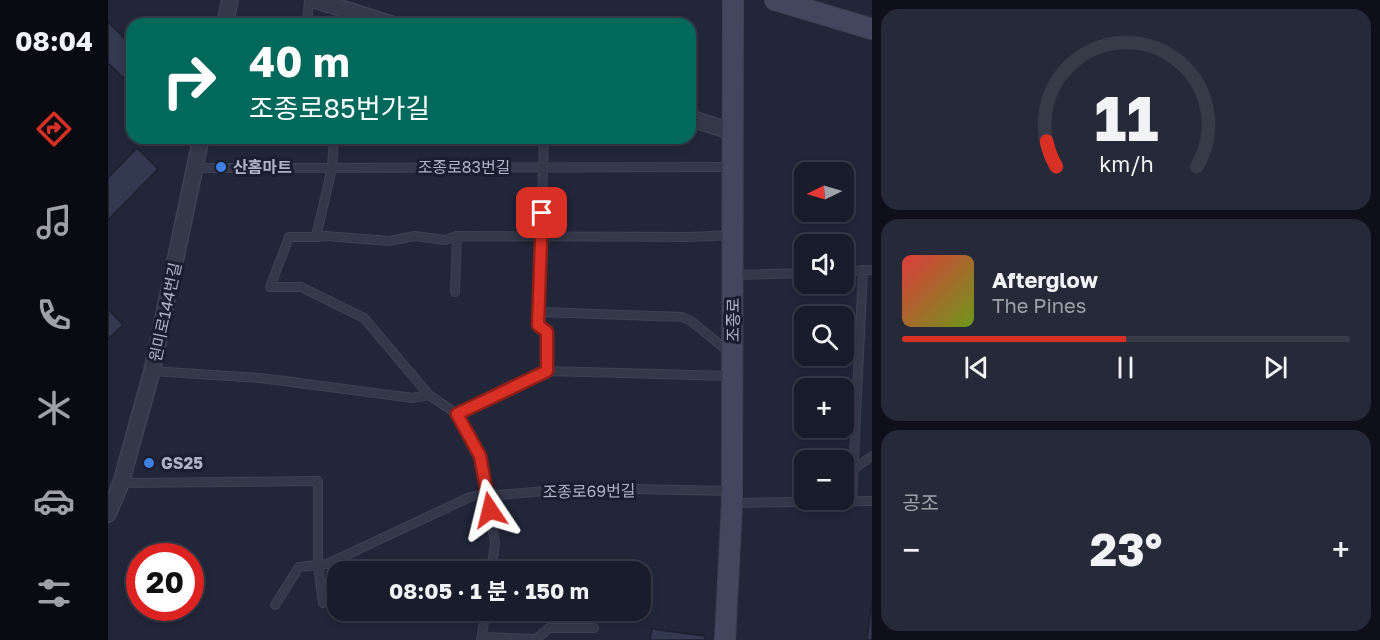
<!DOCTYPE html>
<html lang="ko">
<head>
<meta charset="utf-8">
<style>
	body { margin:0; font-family:"Golos Text","Noto Sans KR",sans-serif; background:#262937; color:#f1f3f6; height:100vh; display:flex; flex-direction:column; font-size:22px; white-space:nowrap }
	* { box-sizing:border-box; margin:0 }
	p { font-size:20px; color:#9fa1a9 }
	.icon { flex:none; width:33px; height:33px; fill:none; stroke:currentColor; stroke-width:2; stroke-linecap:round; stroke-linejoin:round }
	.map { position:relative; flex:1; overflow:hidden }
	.side { display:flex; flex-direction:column; gap:9px; padding:9px; background:#0e0f18; width:508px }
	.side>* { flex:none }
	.hud { position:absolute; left:18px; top:18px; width:570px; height:126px; border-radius:18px; box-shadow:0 3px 9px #0003,0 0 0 2px #373a47; background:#00695c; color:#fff; overflow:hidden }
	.needle { width:39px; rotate:265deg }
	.fabs { position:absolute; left:686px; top:162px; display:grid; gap:12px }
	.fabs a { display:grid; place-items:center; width:60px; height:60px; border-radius:12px; background:#191c2b; box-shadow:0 3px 9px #0003,0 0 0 2px #373a47; font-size:30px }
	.speed { position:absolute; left:18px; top:543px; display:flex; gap:12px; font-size:30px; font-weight:700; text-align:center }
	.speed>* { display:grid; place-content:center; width:78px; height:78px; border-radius:50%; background:#191c2b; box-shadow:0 3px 9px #0003,0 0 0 2px #373a47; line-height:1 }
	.speed .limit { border:9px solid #d22; background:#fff; color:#111 }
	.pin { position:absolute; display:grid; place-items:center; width:51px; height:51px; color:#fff; margin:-26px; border-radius:12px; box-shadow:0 3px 9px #0006 }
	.me { position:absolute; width:66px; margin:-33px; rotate:350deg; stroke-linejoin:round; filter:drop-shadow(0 0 4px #0008) }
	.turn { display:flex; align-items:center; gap:21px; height:126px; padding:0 24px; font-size:27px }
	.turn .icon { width:78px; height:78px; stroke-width:2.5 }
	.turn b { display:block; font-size:42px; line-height:51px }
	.big { font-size:45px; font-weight:700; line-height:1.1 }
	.side .widget { flex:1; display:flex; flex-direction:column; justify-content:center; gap:9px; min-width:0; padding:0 21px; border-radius:18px; background:#262937 }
	.side .dial { align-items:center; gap:0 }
	.dial svg { height:156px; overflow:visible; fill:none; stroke:#373a47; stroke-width:7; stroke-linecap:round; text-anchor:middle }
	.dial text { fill:#f1f3f6; stroke:none }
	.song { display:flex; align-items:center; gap:18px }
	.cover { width:72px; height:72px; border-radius:9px; background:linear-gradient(135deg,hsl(0 70% 55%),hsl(80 70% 35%)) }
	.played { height:6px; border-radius:3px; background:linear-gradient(90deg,#d93025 50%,#373a47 50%) }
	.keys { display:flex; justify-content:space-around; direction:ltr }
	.heat { display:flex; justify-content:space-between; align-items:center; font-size:33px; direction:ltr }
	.trip { position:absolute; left:219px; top:561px; width:324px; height:60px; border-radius:18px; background:#191c2b; box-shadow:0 3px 9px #0003,0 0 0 2px #373a47; font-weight:700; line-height:60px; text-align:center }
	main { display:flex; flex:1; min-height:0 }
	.tabs { display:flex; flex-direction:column; width:108px; justify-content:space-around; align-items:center; background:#0a0b11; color:#9fa1a9 }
	.tabs .icon { width:42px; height:42px }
	.tabs .on { color:#d93025 }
	.tabs b { font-size:27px; color:#f1f3f6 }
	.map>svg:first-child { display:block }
</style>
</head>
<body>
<main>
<nav class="tabs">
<b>08:04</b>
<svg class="icon on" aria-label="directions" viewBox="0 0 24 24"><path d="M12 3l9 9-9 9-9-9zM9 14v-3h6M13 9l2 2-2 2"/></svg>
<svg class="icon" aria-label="music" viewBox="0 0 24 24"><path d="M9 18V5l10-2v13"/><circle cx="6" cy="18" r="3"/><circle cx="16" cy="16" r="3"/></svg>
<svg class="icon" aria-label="phone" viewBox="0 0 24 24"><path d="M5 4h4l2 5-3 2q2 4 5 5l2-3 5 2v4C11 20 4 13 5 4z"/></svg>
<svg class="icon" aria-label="climate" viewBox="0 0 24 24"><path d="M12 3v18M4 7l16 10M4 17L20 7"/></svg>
<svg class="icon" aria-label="car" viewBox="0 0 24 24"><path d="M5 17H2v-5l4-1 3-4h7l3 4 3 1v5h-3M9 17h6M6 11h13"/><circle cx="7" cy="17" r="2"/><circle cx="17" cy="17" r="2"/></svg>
<svg class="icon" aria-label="filters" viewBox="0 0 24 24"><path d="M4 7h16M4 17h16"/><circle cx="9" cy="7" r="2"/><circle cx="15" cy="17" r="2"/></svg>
</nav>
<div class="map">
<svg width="764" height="640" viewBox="0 0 764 640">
	<rect width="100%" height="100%" fill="#212639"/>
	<g fill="#333950" stroke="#1c2030" stroke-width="1.5">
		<polygon points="0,22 24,46 24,86 0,63"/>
		<polygon points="29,148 50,169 0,220 0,178"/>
		<polygon points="0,309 15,325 0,339"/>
		<polygon points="764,599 764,640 759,640"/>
		<polygon points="544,629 597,636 597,640 542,640"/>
	</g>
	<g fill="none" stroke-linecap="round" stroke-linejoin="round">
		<g stroke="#3e4253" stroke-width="10">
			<g id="lane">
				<polyline points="199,24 201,0"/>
				<polyline points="226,138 224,168 208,237 181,237 162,287 193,287 256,318 321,395 349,414 372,456 387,543 383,572"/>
				<polyline points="436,138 430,325 439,332 439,371"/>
				<polyline points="87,168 625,167"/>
				<polyline points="208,237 218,236 281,241 307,236 337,240 349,236 582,237 625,235"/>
				<polyline points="735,271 764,270"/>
				<polyline points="626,275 696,273"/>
				<polyline points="347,292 349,236"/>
				<polyline points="431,312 574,317 583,321 621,352"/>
				<polyline points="44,371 153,378 305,398 321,395"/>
				<polyline points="349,414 439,371 623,376"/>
				<polyline points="747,468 764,456"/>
				<polyline points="13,483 210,481 210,565 215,603"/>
				<polyline points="744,501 755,270"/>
				<polyline points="624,503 764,501"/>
				<polyline points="167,605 191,567 219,564 362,497 379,493 390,495 472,488 624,491"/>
				<polyline points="374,637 428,639 441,628 486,628"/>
				<polyline points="373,640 378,610"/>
			</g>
		</g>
		<g stroke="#3e4253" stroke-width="18">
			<g id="street">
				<polyline points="207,0 283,24"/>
				<polyline points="117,24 122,0"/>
				<polyline points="582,118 625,132"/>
				<polyline points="0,514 13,483 44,371 93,138"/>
			</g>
		</g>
		<g stroke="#3e4253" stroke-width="22">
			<g id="secondary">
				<polyline points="667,0 764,29"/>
				<polyline points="617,640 624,503 625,0"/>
			</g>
		</g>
		<use href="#lane" stroke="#353849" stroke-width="8"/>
		<use href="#street" stroke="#353849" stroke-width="15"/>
		<use href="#secondary" stroke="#43465c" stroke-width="20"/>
	</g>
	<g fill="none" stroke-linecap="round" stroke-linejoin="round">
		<g stroke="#8d1f18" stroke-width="15">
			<polyline id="route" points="382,510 372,456 349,414 439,371 439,332 430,325 434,213"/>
		</g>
		<use href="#route" stroke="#d93025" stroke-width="10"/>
	</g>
	<g fill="#3f7fe0" stroke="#1a1e2e" stroke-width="2">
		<circle cx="113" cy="167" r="6"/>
		<circle cx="41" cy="463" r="6"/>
	</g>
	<g text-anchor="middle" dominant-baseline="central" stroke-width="6" stroke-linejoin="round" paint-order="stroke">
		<g font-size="16" font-weight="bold" fill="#afb3c6" stroke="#1a1e2e" text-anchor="start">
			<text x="125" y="167">산홈마트</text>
			<text x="53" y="463">GS25</text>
		</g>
		<g font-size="16" fill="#afb3c6" stroke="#1a1e2e">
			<text x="356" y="167">조종로83번길</text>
			<text transform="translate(57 312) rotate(-78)">원미로144번길</text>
			<text transform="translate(625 320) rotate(-90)">조종로</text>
			<text transform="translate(481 491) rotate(-1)">조종로69번길</text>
		</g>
	</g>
</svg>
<div class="fabs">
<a><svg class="needle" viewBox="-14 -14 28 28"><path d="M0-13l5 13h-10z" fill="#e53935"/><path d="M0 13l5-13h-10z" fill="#9fa1a9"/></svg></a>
<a><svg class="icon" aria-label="sound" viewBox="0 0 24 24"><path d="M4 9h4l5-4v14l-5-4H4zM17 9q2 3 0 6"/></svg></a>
<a><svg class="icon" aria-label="search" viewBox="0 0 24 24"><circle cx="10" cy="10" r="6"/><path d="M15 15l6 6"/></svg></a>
<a>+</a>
<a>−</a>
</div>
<div class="speed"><div class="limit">20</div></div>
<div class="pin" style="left:434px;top:213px;background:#d93025"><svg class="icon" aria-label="arrive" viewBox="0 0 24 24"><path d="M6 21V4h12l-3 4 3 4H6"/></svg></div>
<svg class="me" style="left:382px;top:510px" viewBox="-20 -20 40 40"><path d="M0-17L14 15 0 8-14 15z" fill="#d93025" stroke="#fff" stroke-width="4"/></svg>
<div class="trip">08:05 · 1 분 · 150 m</div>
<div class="hud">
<div class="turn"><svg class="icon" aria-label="right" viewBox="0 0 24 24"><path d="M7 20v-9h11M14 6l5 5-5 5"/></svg><div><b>40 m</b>조종로85번가길</div></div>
</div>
</div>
<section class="side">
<div class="widget dial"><svg viewBox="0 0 100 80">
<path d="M14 69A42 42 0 1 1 86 69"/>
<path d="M14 69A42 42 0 0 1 9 56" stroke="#d93025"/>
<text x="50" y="56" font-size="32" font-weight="700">11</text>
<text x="50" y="72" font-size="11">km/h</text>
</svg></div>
<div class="widget">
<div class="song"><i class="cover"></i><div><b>Afterglow</b><p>The Pines</p></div></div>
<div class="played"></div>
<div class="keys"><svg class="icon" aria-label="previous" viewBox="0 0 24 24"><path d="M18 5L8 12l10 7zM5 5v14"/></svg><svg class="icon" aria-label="pause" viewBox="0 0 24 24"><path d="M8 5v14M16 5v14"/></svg><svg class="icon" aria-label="next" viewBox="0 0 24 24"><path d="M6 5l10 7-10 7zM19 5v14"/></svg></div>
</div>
<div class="widget"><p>공조</p>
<div class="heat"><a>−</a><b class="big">23°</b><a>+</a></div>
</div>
</section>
</main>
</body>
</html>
